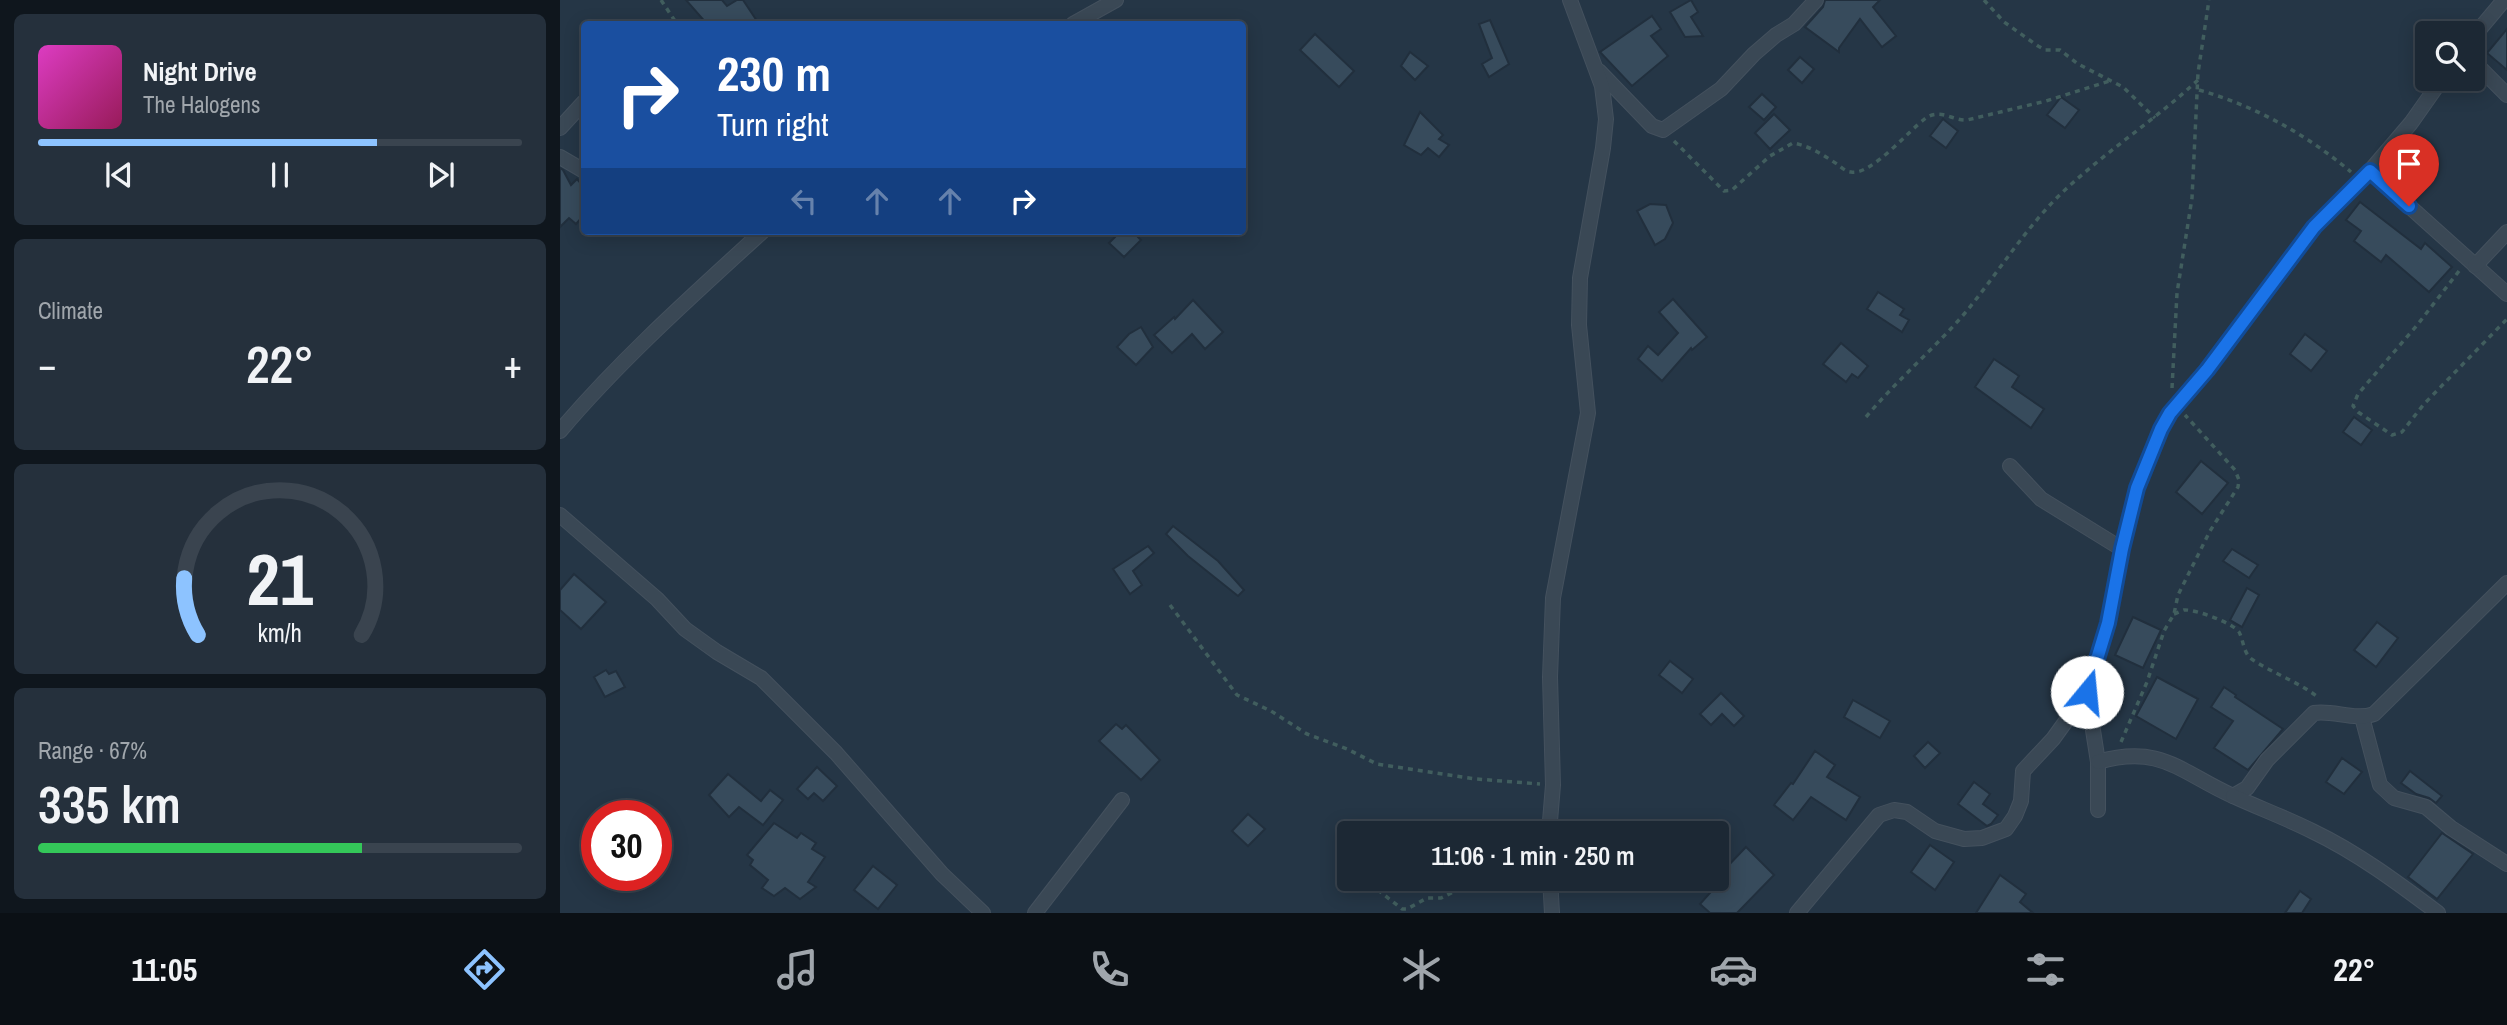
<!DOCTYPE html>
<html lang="en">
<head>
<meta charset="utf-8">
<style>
	body { margin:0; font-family:"Archivo Narrow",sans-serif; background:#25303c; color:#f1f3f6; height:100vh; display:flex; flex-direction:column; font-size:26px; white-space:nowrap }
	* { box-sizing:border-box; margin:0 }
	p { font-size:23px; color:#a0a6ac }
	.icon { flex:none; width:38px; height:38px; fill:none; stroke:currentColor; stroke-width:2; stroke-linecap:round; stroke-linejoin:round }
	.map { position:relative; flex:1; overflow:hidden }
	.sheet { display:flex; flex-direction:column; gap:14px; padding:14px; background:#0f161d; width:560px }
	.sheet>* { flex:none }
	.guide { position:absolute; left:21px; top:21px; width:665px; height:214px; border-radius:7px; box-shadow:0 4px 18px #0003,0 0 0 2px #3a444f; background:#1a4fa0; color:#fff; overflow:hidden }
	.buttons { position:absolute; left:1855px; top:21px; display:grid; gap:14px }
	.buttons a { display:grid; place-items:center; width:70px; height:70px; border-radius:7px; background:#1c2834; box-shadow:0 4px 18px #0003,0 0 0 2px #3a444f; font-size:35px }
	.speed { position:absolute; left:21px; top:800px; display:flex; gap:14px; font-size:35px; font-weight:700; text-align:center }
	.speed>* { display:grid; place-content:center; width:91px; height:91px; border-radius:50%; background:#1c2834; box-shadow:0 4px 18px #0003,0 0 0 2px #3a444f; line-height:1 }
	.speed .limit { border:10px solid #d22; background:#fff; color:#111 }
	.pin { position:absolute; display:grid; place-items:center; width:60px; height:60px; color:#fff; margin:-72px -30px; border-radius:50% 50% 50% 0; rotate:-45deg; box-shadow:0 0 7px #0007 }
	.pin .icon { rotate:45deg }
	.me { position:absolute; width:77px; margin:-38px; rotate:17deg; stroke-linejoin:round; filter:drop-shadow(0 0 5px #0008) }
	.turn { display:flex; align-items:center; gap:24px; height:147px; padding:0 21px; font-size:32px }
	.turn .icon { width:91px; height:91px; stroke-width:2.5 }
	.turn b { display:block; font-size:49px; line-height:60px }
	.lanes { display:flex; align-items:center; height:66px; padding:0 21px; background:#0003; justify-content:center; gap:35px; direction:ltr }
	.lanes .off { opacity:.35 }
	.big { font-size:52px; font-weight:600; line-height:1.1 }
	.sheet .tile { flex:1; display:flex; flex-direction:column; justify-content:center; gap:10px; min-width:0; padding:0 24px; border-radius:10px; background:#25303c }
	.sheet .dial { align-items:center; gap:0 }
	.dial svg { height:182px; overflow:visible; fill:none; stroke:#3a444f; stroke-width:7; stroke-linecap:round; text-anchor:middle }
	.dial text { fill:#f1f3f6; stroke:none }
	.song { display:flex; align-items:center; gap:21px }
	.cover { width:84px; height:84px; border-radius:10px; background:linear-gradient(135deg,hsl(310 70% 55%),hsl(330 70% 35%)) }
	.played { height:7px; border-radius:4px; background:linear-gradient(90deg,#8dc3ff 70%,#3a444f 70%) }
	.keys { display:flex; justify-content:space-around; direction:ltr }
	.heat { display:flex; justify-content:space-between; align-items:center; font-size:38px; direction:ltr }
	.charge { height:10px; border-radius:5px; background:linear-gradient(90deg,#34c759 67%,#3a444f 0) }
	.trip { position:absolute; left:777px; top:821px; width:392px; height:70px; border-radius:7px; background:#1c2834; box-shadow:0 4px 18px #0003,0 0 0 2px #3a444f; font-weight:600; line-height:70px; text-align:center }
	.menu { display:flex; height:112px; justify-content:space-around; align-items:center; background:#0b1015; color:#a0a6ac }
	.menu .icon { width:49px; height:49px }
	.menu .on { color:#8dc3ff }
	.menu b { font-size:32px; color:#f1f3f6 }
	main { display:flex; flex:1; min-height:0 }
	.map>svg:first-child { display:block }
</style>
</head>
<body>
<main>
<section class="sheet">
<div class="tile">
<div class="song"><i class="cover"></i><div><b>Night Drive</b><p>The Halogens</p></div></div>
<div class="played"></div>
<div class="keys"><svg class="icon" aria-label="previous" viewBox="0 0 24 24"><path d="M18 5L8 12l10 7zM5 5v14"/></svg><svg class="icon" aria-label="pause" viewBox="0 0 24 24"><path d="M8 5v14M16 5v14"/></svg><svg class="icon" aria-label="next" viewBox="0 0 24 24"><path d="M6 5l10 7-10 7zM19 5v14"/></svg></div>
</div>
<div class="tile"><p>Climate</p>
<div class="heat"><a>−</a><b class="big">22°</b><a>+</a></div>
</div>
<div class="tile dial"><svg viewBox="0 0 100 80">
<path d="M14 69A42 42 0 1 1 86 69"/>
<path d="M14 69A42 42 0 0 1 8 44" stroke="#8dc3ff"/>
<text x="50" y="56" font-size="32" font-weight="700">21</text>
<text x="50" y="72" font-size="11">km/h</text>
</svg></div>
<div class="tile"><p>Range · 67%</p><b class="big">335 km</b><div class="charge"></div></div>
</section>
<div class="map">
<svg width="1947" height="913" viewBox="0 0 1947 913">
	<rect width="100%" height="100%" fill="#253646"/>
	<g fill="#374b5c" stroke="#212f3d" stroke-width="2">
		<polygon points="126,0 162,0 167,6 177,0 183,0 199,24 147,24"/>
		<polygon points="1131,0 1138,12 1131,17 1143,36 1125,37 1110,12"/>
		<polygon points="1265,0 1320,0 1313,7 1336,36 1322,47 1300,19 1279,48 1279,52 1245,27 1263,7"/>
		<polygon points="1092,16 1101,29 1091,36 1108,56 1072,86 1040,52"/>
		<polygon points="930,20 949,64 929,77 922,64 932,58 919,24"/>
		<polygon points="1947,29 1947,70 1927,53"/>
		<polygon points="755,34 794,71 779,87 740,50"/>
		<polygon points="850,52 868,66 855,80 841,66"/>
		<polygon points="1240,57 1254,69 1242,83 1228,70"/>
		<polygon points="1202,94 1216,107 1204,120 1189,107"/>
		<polygon points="1501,97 1519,110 1505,128 1487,115"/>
		<polygon points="860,112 883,135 879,139 889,145 879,157 868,148 861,155 844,145"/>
		<polygon points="1214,114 1230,130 1210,149 1195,133"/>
		<polygon points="1383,119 1398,131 1386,148 1370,136"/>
		<polygon points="0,168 3,170 11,185 17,179 24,187 24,215 16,224 9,218 0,227"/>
		<polygon points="1800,202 1861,249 1865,243 1892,267 1869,292 1826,255 1821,262 1794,241 1801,231 1786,220"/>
		<polygon points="1090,204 1106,205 1113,223 1105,239 1095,245 1077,211"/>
		<polygon points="561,231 572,231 581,240 564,257 549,243"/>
		<polygon points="1318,292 1344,309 1340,315 1349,320 1342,332 1307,309"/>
		<polygon points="1113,299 1147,337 1132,350 1131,348 1102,381 1078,359 1088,346 1098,355 1118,333 1099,312"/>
		<polygon points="633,300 663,332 645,349 632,334 612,353 594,335 614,317 615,319"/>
		<polygon points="581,327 593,347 576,365 557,347 569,334"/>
		<polygon points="1745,334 1767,351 1751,371 1730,354"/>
		<polygon points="1281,343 1308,366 1298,378 1292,374 1286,382 1263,364"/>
		<polygon points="1434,359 1459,376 1452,387 1484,409 1471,428 1415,387"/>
		<polygon points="1794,417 1812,430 1801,445 1783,432"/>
		<polygon points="1641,461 1668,483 1642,514 1616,492"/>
		<polygon points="613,526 658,561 684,590 678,596 628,556 606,534"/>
		<polygon points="588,546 594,553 573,571 582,585 570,594 553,569"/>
		<polygon points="1672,549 1698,565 1689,578 1663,561"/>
		<polygon points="14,574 46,602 21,629 0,610 0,590"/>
		<polygon points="1687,588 1699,595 1682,627 1670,620"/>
		<polygon points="1573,617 1601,630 1583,668 1555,655"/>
		<polygon points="1817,622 1838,638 1816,667 1794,650"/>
		<polygon points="1110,661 1133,679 1122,693 1099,675"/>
		<polygon points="46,670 49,674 56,671 65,687 45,697 34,677"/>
		<polygon points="1597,677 1638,699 1616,739 1576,716"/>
		<polygon points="1664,687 1676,695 1675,697 1723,729 1688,770 1654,748 1673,721 1651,707"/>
		<polygon points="1161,693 1184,716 1174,726 1162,714 1151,725 1140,714"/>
		<polygon points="1293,700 1330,721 1320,738 1284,717"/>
		<polygon points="556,724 562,729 566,725 600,760 581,780 539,741"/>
		<polygon points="1368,742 1380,753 1365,768 1354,756"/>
		<polygon points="1255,751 1275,765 1267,777 1300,797 1286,820 1251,797 1233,820 1214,805 1231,783 1233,784"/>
		<polygon points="1782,758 1802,772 1784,794 1766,782"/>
		<polygon points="257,767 277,786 263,801 254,793 248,799 237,789"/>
		<polygon points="1850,771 1882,796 1876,803 1869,798 1856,794 1841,783"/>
		<polygon points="168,774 201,801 210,790 223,800 203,825 179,807 169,817 149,795"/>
		<polygon points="1414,782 1430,794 1423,804 1438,815 1431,824 1427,826 1398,804"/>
		<polygon points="688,814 705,829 688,846 672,831"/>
		<polygon points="214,823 237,838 241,833 256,843 252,849 265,857 248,882 256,887 240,899 225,888 214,896 202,888 208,880 190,865 193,860 187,855"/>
		<polygon points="1882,833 1913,854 1877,899 1848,877"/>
		<polygon points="1370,845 1394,862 1375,890 1351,872"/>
		<polygon points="1186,847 1214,875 1177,913 1150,913 1140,904 1167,874 1163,871"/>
		<polygon points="313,866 337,885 318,909 294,890"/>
		<polygon points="1440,875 1466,894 1460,902 1473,913 1416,913"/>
		<polygon points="1740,891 1751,899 1742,913 1725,913"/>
	</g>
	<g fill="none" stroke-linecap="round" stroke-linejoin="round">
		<g stroke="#44515e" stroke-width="16">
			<g id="minor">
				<polyline points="513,24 556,0"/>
				<polyline points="1913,37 1944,0"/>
				<polyline points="1913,61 1947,95"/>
				<polyline points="1039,71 1092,126 1103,130 1161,89 1194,54 1216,35 1234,24 1256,0"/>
				<polyline points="0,128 24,102"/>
				<polyline points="0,157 24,171"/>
				<polyline points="1810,171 1947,294"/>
				<polyline points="1915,266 1947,232"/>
				<path d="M 0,431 C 61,359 133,295 203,231"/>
				<polyline points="1450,466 1481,499 1562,549"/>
				<polyline points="0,515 97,599 125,629 157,652 201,678 276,753 382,874 423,913"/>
				<polyline points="1527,692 1538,762 1538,810"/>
				<polyline points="1802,717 1820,785 1834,798 1866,807 1891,828 1947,864"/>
				<path d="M 1538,762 C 1601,744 1620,772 1673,796 L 1687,788 L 1707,760 L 1754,713 C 1774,710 1795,721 1814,714 L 1947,583"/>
				<path d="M 1673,796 C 1699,808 1726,818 1752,831 C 1798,853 1838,883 1878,913"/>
				<polyline points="989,833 993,785 990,677 993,598 1028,413 1019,325 1020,278 1043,148 1046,119 1042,86 1010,0"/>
				<polyline points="990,878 992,913"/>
				<polyline points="475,913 562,800"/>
				<polyline points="1237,913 1319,815 1334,810 1347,812 1375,831 1404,839 1422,838 1446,829 1455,816 1461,801 1463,771 1493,739 1527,692 1548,623 1562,549 1577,488 1601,429 1610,413 1647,370 1754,227 1810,171 1851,123 1882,79"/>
			</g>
		</g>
		<g stroke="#415e5e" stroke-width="3.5" stroke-dasharray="5 5" stroke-linecap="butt">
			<polyline points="101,0 117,24"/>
			<polyline points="1424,0 1444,22 1478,46 1485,50 1500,50 1518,64 1563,87 1595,118"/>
			<path d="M 1639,90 C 1695,106 1746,134 1791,172"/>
			<path d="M 1114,141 L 1164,191 L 1172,190 L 1210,156 L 1233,143 C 1250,146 1263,155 1277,164 C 1281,167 1286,172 1291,172 C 1311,176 1349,130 1366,118 C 1381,108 1392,121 1407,120 L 1486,101 L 1553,80"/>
			<polyline points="1899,271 1858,324 1798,394 1793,406 1798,412 1832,435 1842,432 1864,404 1947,319"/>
			<polyline points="1612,388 1617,293 1632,198 1638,73 1649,0"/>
			<path d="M 1306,417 C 1337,380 1374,349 1405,313 C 1439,272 1467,225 1506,189 C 1548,150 1596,119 1638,80"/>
			<polyline points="610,605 677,695 711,711 747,734 787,749 817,764 916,779 980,784"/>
			<path d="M 1614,614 C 1617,613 1621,611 1624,610 C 1635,609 1673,623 1679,632 C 1684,641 1683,654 1693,660 C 1714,674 1739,682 1759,698"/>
			<polyline points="1561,742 1587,682 1604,631 1614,614 1618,595 1650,531 1678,487 1679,480 1675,470 1625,415"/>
			<polyline points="966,833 976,827"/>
			<polyline points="790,878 818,890 842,909 847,909 867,898 881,898 897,890 911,878"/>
		</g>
		<use href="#minor" stroke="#3a4855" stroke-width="14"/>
	</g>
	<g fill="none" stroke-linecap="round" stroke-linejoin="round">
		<g stroke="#114b97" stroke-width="18">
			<polyline id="route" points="1527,692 1548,623 1562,549 1577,488 1601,429 1610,413 1647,370 1754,227 1810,171 1849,206"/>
		</g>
		<use href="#route" stroke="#1a73e8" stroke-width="12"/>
	</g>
</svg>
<div class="buttons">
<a><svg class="icon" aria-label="search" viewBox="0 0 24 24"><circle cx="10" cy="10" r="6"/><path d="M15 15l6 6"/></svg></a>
</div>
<div class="speed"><div class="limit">30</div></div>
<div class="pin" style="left:1849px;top:206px;background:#d93025"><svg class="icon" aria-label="arrive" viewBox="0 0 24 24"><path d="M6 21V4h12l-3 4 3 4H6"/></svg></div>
<svg class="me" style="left:1527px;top:692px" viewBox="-20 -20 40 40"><circle r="19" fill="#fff"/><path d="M0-13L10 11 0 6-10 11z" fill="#1a73e8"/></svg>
<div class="trip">11:06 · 1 min · 250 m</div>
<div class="guide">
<div class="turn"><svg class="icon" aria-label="right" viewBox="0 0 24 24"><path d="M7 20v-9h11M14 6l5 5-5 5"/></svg><div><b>230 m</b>Turn right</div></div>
<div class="lanes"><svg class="icon off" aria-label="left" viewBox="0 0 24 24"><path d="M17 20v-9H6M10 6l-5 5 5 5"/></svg><svg class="icon off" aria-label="ahead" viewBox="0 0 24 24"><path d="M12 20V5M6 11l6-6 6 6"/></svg><svg class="icon off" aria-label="ahead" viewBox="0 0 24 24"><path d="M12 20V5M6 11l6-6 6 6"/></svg><svg class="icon" aria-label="right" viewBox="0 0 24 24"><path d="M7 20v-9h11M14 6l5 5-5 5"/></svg></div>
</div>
</div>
</main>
<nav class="menu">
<b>11:05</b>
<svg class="icon on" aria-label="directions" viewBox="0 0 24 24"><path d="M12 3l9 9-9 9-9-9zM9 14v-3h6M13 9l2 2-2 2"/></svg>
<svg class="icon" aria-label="music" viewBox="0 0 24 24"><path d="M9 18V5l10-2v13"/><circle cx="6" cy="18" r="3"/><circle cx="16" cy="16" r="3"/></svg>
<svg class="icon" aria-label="phone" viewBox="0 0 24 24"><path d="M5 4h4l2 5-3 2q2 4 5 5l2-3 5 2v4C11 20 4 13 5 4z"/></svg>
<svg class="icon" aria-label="climate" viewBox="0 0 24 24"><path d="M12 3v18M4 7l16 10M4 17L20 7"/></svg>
<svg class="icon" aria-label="car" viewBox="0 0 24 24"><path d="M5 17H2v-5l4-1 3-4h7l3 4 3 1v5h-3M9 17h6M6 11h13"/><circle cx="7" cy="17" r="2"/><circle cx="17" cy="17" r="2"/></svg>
<svg class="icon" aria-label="filters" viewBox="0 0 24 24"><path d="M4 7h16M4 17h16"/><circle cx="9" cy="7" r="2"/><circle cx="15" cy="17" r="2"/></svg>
<b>22°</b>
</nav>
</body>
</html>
